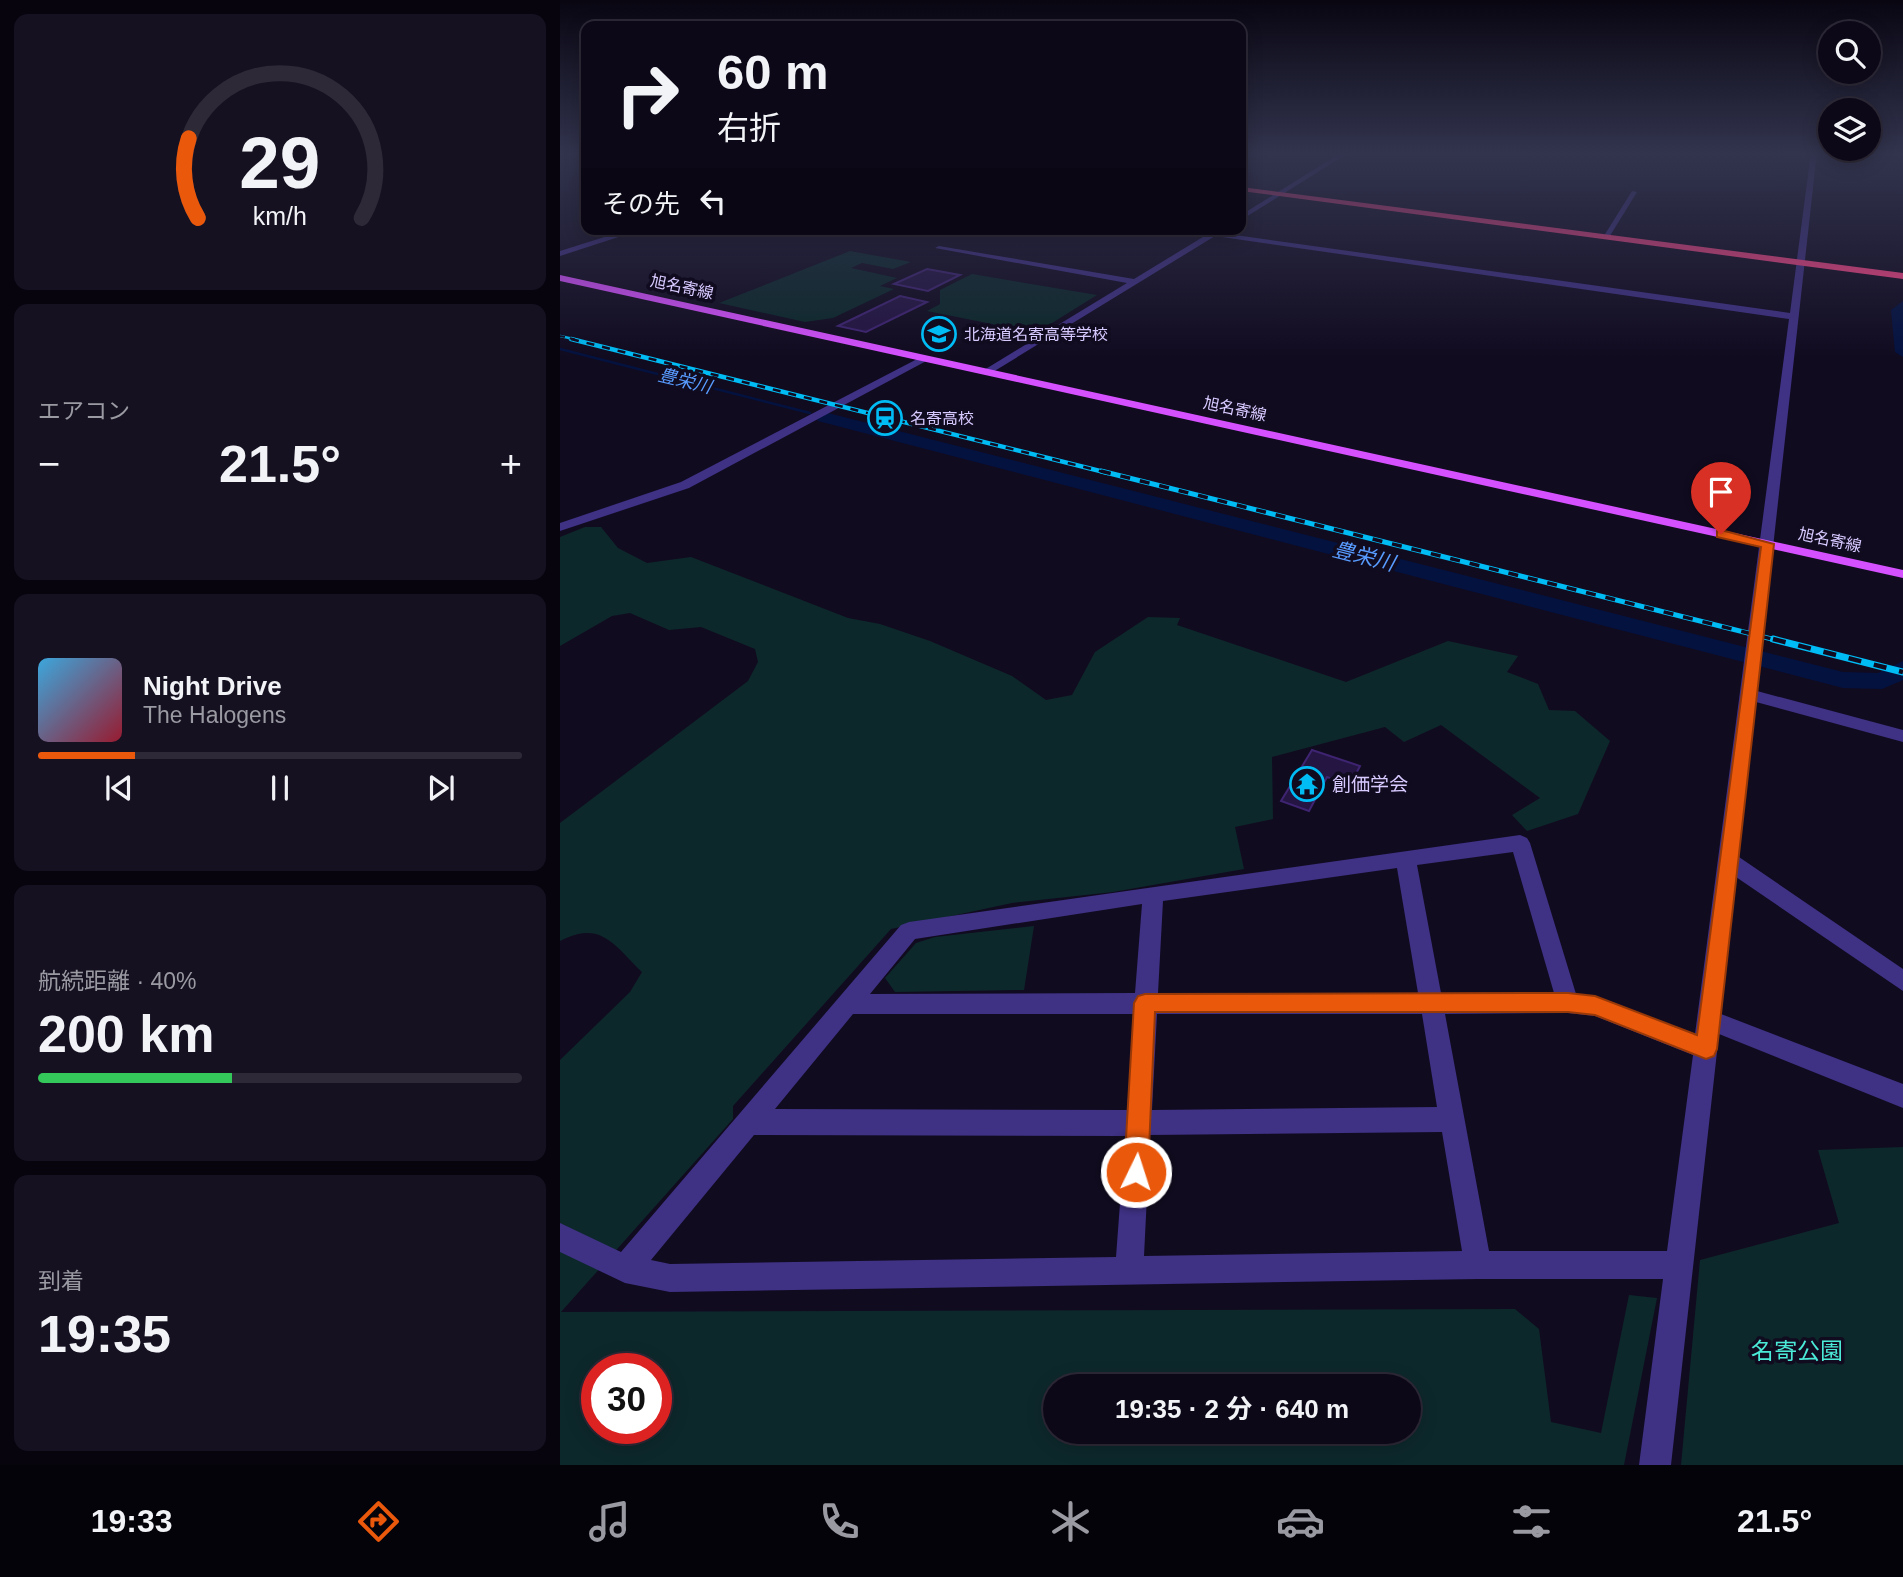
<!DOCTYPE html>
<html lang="ja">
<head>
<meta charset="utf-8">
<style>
	body { margin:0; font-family:Helvetica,"Noto Sans JP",sans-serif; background:#161121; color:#f1f3f6; height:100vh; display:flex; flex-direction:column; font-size:26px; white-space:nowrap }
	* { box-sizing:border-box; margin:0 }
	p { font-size:23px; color:#9a9aa2 }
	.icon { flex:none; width:38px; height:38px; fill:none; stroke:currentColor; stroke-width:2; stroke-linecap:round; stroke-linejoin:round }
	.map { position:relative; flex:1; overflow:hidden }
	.side { display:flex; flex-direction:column; gap:14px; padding:14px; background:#07040d; width:560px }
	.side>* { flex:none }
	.guide { position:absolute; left:21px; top:21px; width:665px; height:214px; border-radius:14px; box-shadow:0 4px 18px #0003,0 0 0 2px #2d2937; background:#0d0818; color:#f1f3f6; overflow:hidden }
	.buttons { position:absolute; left:1258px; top:21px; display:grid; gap:14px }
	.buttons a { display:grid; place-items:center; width:63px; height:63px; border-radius:50%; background:#0d0818; box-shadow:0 4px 18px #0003,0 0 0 2px #2d2937; font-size:35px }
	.speed { position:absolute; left:21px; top:1353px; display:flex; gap:14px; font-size:35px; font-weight:700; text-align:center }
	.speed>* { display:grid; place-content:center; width:91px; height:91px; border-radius:50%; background:#0d0818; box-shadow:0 4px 18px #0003,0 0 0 2px #2d2937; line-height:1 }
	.speed .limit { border:10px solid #d22; background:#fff; color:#111 }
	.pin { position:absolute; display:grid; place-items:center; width:60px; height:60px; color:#fff; margin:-72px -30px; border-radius:50% 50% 50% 0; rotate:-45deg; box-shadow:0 0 7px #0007 }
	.pin .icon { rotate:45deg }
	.me { position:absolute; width:77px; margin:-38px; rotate:4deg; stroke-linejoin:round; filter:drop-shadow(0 0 5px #0008) }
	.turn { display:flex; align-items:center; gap:24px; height:147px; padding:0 21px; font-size:32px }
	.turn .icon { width:91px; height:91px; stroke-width:2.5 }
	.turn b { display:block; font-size:49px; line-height:60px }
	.then { display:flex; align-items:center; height:66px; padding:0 21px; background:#0003; gap:14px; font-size:26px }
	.big { font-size:52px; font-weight:700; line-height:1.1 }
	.side .card { flex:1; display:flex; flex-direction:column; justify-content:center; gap:10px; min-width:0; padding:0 24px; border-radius:14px; background:#161121 }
	.side .dial { align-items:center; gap:0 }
	.dial svg { height:182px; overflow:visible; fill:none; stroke:#2d2937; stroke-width:7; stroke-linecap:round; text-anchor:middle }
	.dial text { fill:#f1f3f6; stroke:none }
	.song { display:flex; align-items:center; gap:21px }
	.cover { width:84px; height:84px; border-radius:10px; background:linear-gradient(135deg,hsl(200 70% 55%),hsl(350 70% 35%)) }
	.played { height:7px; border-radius:4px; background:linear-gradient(90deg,#ea580c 20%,#2d2937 20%) }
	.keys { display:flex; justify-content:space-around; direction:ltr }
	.heat { display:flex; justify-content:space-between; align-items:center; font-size:38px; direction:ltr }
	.charge { height:10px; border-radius:5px; background:linear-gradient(90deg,#34c759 40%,#2d2937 0) }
	.trip { position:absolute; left:483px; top:1374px; width:378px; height:70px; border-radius:35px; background:#0d0818; box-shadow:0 4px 18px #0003,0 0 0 2px #2d2937; font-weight:700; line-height:70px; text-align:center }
	.dock { display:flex; height:112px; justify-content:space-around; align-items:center; background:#05030a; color:#9a9aa2 }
	.dock .icon { width:49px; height:49px }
	.dock .on { color:#ea580c }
	.dock b { font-size:32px; color:#f1f3f6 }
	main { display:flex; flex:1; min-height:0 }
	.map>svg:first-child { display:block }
</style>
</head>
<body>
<main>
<section class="side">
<div class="card dial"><svg viewBox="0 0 100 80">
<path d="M14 69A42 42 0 1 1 86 69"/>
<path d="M14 69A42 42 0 0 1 10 34" stroke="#ea580c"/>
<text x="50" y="56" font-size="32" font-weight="700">29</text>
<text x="50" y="72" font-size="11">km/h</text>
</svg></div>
<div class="card"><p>エアコン</p>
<div class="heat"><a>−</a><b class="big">21.5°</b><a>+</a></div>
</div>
<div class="card">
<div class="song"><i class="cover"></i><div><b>Night Drive</b><p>The Halogens</p></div></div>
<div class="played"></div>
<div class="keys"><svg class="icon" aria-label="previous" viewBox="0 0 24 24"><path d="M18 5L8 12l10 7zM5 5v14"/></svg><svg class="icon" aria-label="pause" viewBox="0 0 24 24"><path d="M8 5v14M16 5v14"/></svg><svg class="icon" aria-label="next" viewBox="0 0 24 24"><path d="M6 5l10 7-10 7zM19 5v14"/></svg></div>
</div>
<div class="card"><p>航続距離 · 40%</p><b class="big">200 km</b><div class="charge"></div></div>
<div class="card"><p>到着</p><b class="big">19:35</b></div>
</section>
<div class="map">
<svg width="1343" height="1465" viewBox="0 0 1343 1465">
	<rect width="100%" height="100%" fill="#110b20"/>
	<g fill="#0d282b" fill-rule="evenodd">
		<polygon points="290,251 351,262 333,269 302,263 291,268 337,278 320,286 334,289 273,318 245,322 159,303"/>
		<polygon points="412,274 537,295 476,333 367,311 380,304 380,290"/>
		<path d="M 25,527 L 41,527 L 58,548 L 87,563 L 131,557 L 288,618 L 320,624 L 370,641 L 452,676 L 486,700 L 512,695 L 535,652 L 588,617 L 620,618 L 617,625 L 786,682 L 888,641 L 958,656 L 947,672 L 978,684 L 989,710 L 1015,711 L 1050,741 L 1018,814 L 967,831 L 952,815 L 980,798 L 881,725 L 844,742 L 825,727 L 712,757 L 713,819 L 675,827 L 684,869 L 553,892 L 452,903 L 331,929 L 173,1106 L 173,1119 L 1,1312 L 955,1309 L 979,1329 L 991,1422 L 1041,1433 L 1069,1295 L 1097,1298 L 1064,1465 L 0,1465 L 0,1060 L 70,992 L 82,972 C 53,944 41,920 0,941 L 0,823 L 188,681 L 198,662 L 195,649 L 141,627 L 109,630 L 70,613 L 52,616 L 0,646 L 0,537 ZM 37,1368 L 96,1368 L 96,1428 L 37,1428 ZM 495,1386 L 849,1386 L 849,1432 L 495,1432 Z"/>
		<polygon points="474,926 464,990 335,992 325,978 356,943 375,937"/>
		<polygon points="1343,1147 1343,1465 1121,1465 1140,1260 1279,1223 1258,1150"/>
	</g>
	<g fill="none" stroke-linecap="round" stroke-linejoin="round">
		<polyline stroke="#041240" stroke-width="2.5" points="0,349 250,413"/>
		<g fill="#041240" fill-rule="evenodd">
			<polygon points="1343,301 1343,357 1335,352 1331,310"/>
			<polygon points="264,412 1283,672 1318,673 1343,661 1343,680 1322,689 1283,688 258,421 256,417"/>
		</g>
	</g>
	<g fill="#241543" stroke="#3e2471" stroke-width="2">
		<polygon points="367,269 400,275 368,291 334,284"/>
		<polygon points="340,296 367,302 306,332 278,326"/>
		<polygon points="752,750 800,766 790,785 767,777 749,811 721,801"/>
	</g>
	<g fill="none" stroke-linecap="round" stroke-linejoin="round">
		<g fill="#3f3184" fill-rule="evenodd">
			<polygon points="782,152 790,152 681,220 681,215"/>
			<path d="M 1251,152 L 1257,152 L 1197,691 L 1343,730 L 1343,742 L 1196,702 L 1179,857 L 1343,969 L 1343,991 L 1176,877 L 1161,1014 L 1343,1084 L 1343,1108 L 1159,1034 L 1111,1465 L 1079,1465 L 1103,1279 L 918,1279 L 110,1292 L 65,1283 L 0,1252 L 0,1223 L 61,1252 L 341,925 L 349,922 L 960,835 L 967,838 L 970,843 L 1016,994 L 1035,996 L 1135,1034 L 1229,319 L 655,236 L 428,375 L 423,372 L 424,370 L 567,283 L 375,248 L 379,246 L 574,279 L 656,229 L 666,229 L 661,233 L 1230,313 ZM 953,852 L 994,993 L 881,993 L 857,865 ZM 837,868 L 858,993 L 598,993 L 603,901 ZM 582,904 L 575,993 L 310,994 L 355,939 ZM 1008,1013 L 1035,1016 L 1133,1055 L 1107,1251 L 929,1251 L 885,1014 ZM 293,1014 L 574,1014 L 567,1110 L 215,1109 ZM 597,1014 L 862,1014 L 877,1107 L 592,1110 ZM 882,1132 L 902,1251 L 584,1256 L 590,1135 ZM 194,1135 L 565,1136 L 556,1257 L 110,1264 L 91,1260 Z"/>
			<polygon points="1072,191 1077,192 1048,239 1042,239"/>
			<polygon points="70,229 83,229 0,256 0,251"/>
			<polygon points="361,357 370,359 129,488 0,531 0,523 121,482"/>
		</g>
		<polygon fill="#d551ff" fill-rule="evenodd" points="0,275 1343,570 1343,578 0,281"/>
		<polygon fill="#ff4586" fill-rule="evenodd" points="681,187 1343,273 1343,279 681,191"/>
		<g stroke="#00bcf5" stroke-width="2.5">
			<polyline id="rail-far3" points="0,336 18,340"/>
		</g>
		<g stroke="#00bcf5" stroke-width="4.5">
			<polyline id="rail-far2" points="11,339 548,473"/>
		</g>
		<g stroke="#00bcf5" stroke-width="5">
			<polyline id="rail-far1" points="541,471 1220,641"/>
		</g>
		<g stroke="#00bcf5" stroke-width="7">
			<polyline id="rail" points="1213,639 1343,672"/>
		</g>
		<use href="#rail-far3" stroke="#110b20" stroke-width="2" stroke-dasharray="5" stroke-linecap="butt"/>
		<use href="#rail-far2" stroke="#110b20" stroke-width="2.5" stroke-dasharray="8" stroke-linecap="butt"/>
		<use href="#rail-far1" stroke="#110b20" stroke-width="3.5" stroke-dasharray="10" stroke-linecap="butt"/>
		<use href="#rail" stroke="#110b20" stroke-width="4.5" stroke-dasharray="13" stroke-linecap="butt"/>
	</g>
	<linearGradient id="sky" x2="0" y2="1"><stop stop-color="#090612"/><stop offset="0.43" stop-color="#32344e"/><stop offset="1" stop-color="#32344e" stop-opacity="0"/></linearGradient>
	<rect width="1343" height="357" fill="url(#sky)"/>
	<polygon fill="#ea580c" stroke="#983908" stroke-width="2" points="1161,530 1214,544 1157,1049 1154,1056 1146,1059 1035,1015 1008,1012 595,1012 588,1172 585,1180 576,1184 568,1180 564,1172 574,1003 578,996 585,994 1008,993 1035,996 1137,1035 1201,547 1157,537 1157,531"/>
	<defs>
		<g id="school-ring" transform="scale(1.75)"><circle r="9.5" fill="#110b20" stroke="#00bcf5" stroke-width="1.5"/><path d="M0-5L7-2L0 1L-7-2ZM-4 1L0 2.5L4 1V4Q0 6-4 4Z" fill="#00bcf5"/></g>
		<g id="station-ring" transform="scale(1.75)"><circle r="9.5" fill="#110b20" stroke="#00bcf5" stroke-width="1.5"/><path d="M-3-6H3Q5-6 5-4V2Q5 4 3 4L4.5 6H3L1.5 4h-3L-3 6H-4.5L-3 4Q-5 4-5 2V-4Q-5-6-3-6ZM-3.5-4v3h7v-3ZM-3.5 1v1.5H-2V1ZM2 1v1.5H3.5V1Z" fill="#00bcf5"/></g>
		<g id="temple-ring" transform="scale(1.75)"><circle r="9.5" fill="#110b20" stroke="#00bcf5" stroke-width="1.5"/><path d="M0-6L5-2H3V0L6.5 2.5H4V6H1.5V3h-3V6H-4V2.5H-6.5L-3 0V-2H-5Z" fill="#00bcf5"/></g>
	</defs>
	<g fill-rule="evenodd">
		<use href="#school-ring" x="379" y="334"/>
		<use href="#station-ring" x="325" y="418"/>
		<use href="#temple-ring" x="747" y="784"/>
	</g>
	<g text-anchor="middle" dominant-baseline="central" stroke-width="7" stroke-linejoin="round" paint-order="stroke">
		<g font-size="16" fill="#d7caff" stroke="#110b20">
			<text transform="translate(122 287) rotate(12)">旭名寄線</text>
			<text transform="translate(675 409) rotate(12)">旭名寄線</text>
			<text transform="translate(1270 540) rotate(12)">旭名寄線</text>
		</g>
		<g font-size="16" fill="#d7caff" stroke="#110b20" text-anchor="start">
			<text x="404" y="334">北海道名寄高等学校</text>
			<text x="350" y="418">名寄高校</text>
		</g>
		<g font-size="18" font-style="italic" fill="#589cff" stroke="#110b20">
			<text transform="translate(125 381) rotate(14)">豊栄川</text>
		</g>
		<g font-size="19" fill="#d7caff" stroke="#110b20" text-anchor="start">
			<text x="772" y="784">創価学会</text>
		</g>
		<g font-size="21" font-style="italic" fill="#589cff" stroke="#110b20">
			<text transform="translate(804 556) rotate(14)">豊栄川</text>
		</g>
		<g font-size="23" fill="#4bead7" stroke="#110b20">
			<text x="1237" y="1351">名寄公園</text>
		</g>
	</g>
</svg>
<div class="buttons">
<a><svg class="icon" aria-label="search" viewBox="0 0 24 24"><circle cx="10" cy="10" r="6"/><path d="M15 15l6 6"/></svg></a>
<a><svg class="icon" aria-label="layers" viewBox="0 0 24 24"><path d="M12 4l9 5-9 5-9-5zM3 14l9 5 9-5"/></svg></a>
</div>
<div class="speed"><div class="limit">30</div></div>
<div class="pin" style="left:1161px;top:534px;background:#d93025"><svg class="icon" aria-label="arrive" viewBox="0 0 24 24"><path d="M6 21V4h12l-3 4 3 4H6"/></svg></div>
<svg class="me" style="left:576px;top:1172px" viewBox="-20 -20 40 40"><circle r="17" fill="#ea580c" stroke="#fff" stroke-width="3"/><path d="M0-11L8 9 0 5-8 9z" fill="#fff"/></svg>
<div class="trip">19:35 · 2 分 · 640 m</div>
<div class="guide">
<div class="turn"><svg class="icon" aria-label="right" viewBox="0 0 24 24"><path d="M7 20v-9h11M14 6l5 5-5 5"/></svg><div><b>60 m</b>右折</div></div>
<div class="then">その先<svg class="icon" aria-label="left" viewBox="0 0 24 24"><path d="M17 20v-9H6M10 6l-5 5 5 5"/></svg></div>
</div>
</div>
</main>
<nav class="dock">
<b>19:33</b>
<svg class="icon on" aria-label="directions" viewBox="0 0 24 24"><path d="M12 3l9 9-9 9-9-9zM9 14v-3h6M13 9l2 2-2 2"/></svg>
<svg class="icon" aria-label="music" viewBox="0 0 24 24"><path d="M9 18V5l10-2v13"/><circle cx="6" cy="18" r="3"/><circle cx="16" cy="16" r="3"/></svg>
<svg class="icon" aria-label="phone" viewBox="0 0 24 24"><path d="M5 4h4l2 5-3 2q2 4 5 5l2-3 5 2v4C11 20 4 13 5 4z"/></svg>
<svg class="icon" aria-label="climate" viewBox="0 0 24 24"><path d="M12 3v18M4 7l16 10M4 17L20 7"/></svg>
<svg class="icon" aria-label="car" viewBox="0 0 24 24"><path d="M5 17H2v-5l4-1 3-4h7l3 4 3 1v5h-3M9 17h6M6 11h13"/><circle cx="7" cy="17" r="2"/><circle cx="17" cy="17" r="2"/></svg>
<svg class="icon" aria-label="filters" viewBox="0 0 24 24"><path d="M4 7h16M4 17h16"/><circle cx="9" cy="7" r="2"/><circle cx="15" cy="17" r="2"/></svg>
<b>21.5°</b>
</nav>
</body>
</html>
